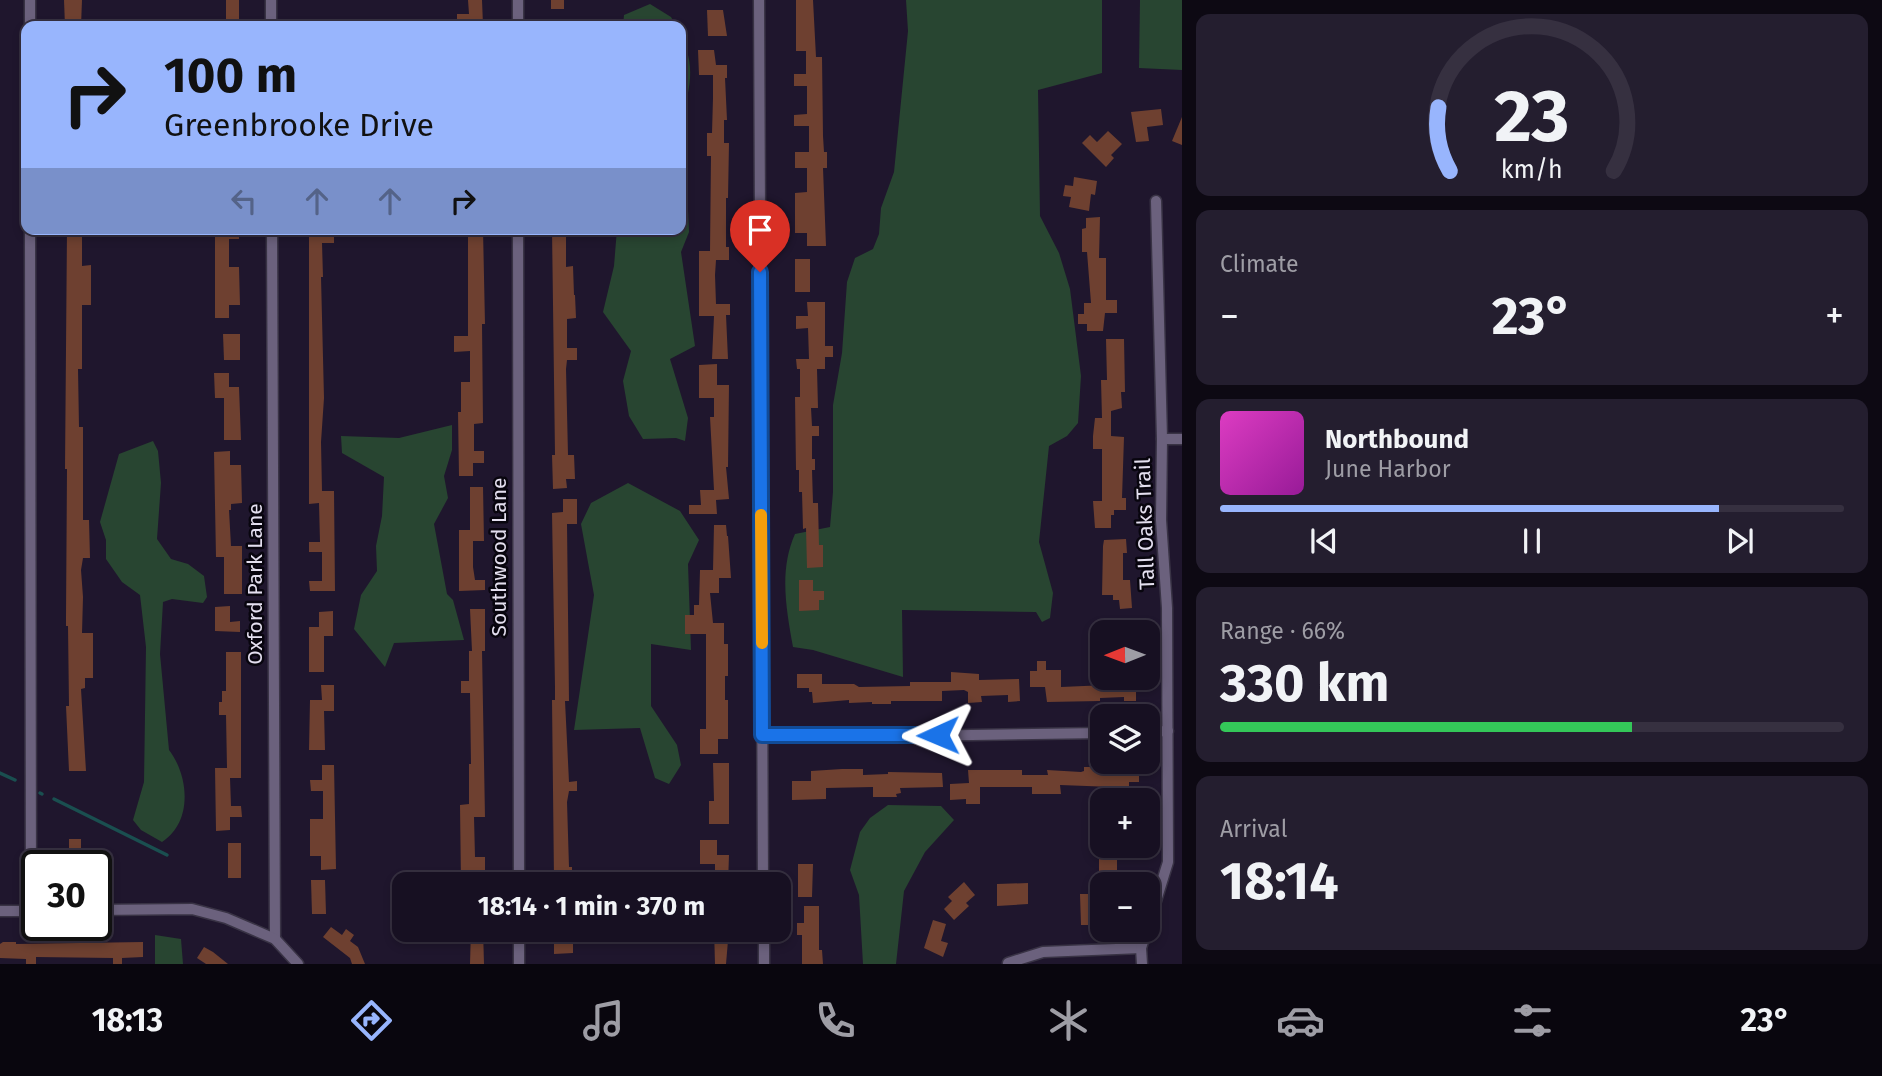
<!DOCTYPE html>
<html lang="en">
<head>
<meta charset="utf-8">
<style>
	body { margin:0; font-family:"Fira Sans",sans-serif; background:#241e2f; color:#f1f3f6; height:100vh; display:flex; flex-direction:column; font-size:26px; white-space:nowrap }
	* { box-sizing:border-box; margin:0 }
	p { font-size:23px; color:#9e9da5 }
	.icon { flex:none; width:38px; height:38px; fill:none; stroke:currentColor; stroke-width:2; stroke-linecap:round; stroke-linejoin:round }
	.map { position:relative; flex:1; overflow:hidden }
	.panel { display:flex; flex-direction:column; gap:14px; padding:14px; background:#0d0913; width:700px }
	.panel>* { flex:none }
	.hud { position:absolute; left:21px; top:21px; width:665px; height:214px; border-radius:14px; box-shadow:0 4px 10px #0003,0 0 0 2px #363040; background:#98b5fd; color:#111; overflow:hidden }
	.needle { width:46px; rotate:269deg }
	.fabs { position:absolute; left:1090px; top:620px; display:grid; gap:14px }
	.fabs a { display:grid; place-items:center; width:70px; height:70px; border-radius:14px; background:#171022; box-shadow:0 4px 10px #0003,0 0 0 2px #363040; font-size:35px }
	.speed { position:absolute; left:21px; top:850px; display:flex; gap:14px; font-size:35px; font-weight:700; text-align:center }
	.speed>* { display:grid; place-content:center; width:91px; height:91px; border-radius:50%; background:#171022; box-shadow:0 4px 10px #0003,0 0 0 2px #363040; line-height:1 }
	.speed .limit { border:4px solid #111; border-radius:10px; background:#fff; color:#111 }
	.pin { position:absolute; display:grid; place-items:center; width:60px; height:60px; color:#fff; margin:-72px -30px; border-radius:50% 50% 50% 0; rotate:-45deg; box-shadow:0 0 7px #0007 }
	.pin .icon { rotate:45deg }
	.me { position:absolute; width:77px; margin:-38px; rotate:269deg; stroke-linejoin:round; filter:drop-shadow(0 0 5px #0008) }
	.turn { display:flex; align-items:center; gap:24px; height:147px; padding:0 28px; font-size:32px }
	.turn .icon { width:91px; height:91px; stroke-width:2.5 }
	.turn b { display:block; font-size:49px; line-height:60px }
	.lanes { display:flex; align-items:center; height:66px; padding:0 28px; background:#0003; justify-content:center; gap:35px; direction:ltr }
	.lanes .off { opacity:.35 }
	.big { font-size:52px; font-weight:700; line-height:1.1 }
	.panel .widget { flex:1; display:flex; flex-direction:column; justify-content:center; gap:10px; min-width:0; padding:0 24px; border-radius:14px; background:#241e2f }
	.panel .dial { align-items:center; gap:0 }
	.dial svg { height:182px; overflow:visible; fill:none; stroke:#363040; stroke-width:7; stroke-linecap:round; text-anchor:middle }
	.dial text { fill:#f1f3f6; stroke:none }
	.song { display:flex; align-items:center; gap:21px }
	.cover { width:84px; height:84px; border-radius:10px; background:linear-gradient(135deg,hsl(310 70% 55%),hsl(300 70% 35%)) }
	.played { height:7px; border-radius:4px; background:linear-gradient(90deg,#98b5fd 80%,#363040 80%) }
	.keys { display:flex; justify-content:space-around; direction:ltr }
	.heat { display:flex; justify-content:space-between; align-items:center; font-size:38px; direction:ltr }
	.charge { height:10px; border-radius:5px; background:linear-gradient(90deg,#34c759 66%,#363040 0) }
	.trip { position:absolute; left:392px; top:872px; width:399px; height:70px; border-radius:14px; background:#171022; box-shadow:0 4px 10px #0003,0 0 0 2px #363040; font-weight:700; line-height:70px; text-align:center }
	.menu { display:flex; height:112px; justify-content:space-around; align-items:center; background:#09060e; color:#9e9da5 }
	.menu .icon { width:49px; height:49px }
	.menu .selected { color:#98b5fd }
	.menu b { font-size:32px; color:#f1f3f6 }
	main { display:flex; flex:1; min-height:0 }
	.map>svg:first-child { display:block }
</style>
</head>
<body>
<main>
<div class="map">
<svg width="1182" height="964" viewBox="0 0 1182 964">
	<rect width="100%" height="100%" fill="#1f162d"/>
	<g fill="#284531">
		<path d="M 906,0 L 1102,0 L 1102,73 L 1038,90 L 1040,216 L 1059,253 L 1070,289 L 1081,376 L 1078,423 L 1067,436 L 1049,446 L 1039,542 L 1053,593 L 1050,618 L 1042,622 L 1036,612 L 902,610 L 903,677 L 813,650 L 793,647 C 786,608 779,570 795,534 L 830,527 L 833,492 L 833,405 L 842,353 L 847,282 L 855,258 L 873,249 L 879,234 L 881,208 L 894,172 L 908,31 Z"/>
		<polygon points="1140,0 1182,0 1182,70 1139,68"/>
		<polygon points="650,4 671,17 676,26 623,26 624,15"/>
		<path d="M 681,36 C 699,73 686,93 681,130 Z"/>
		<polygon points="681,179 687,188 689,232 681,252 695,346 670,359 688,418 685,441 676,438 643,439 629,416 623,381 631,351 603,312 614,266 617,229 681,229"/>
		<polygon points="452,425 452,450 444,476 448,498 434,524 447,594 453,600 464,640 394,643 385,667 354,629 361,595 377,571 376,546 382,516 384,477 342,453 341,436 399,438"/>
		<path d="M 153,441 L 158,451 L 161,483 L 157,539 L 171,559 L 188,564 L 204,576 L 207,597 L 203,603 L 172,599 L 163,602 L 160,654 L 169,750 C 189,776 193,822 162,842 L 141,830 L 133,820 L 144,782 L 146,647 L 140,595 L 122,582 L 106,559 L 106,540 L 100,522 L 119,454 Z"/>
		<polygon points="628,483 680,511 699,540 688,564 691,650 651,644 651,706 677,745 681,765 669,784 655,778 640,728 574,730 594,595 581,524 591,503"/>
		<polygon points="888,805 941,806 954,820 925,852 904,891 896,964 863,964 859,895 850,870 860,832 870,818"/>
		<polygon points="155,935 181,939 183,964 155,964"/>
	</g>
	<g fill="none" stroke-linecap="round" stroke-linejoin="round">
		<g stroke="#1a4f50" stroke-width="3.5">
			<polyline points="0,773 15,780"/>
			<polyline points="40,793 42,794"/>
			<polyline points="54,799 167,855"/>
		</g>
	</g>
	<g fill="#6e4030">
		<polygon points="64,0 82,0 81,26 65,26"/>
		<rect x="226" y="0" width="13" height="26"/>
		<polygon points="468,0 482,0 483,25 457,26 457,14 469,14"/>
		<rect x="551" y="0" width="13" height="9"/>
		<polygon points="796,0 813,0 816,57 822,57 823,136 824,152 827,152 827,168 823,168 826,246 807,246 807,233 795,233 795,193 807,192 807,168 795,168 795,152 809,152 809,126 794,126 794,115 807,114 807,86 794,86 794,74 806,74 806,51 796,51"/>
		<polygon points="707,10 723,10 727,36 708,36"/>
		<polygon points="698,50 714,50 716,65 727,65 727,78 725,78 727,120 724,120 724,143 729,143 728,198 726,198 726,247 729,247 729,260 716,260 715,275 716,304 730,304 730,315 726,315 728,359 712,359 714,316 699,316 699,251 710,251 711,156 707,156 707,133 712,133 713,98 713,75 699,75"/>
		<polygon points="1161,109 1163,125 1147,127 1149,141 1136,142 1131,112"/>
		<polygon points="1182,117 1182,145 1172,141"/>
		<polygon points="1108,131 1122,144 1111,155 1114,158 1106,167 1082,143 1090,135 1097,142"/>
		<polygon points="1074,177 1097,181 1095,195 1091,194 1089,211 1069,207 1071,197 1063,196 1065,185 1073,186"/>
		<polygon points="1100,217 1099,258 1106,258 1106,300 1117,300 1117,313 1105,313 1103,331 1087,331 1087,324 1078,324 1078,314 1084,314 1084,303 1091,303 1087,252 1082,252 1082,229 1086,228 1086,218"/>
		<polygon points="67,229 82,230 82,266 91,265 91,305 82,305 82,369 78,369 79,427 83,427 83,520 89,520 90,558 83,558 81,570 83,597 82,633 93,633 93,678 85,678 85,688 81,689 86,771 69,771 67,728 66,706 69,706 68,626 66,626 66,616 67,469 65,469"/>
		<polygon points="215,229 239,229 239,239 229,239 229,267 239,267 240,305 229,305 229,318 215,318"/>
		<polygon points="309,229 328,229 328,232 334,232 334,243 322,243 323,277 321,277 324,398 321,442 322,491 334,491 335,591 310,591 309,581 322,581 322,552 309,552 309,542 320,542 319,503 309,504"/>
		<polygon points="468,229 483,229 485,324 482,324 483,423 474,424 474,451 484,451 484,463 473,463 473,476 459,476 458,412 461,412 461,382 470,382 470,351 454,352 454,336 468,336"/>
		<polygon points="552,229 566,229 566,267 573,266 574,295 575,295 576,318 567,319 567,348 577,348 577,360 567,360 566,369 568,455 574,455 575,479 566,479 567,488 553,489 552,455 555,455"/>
		<rect x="795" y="259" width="15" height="33"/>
		<polygon points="807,302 825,302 825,346 833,346 833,357 825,357 825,369 817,369 818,408 811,408 812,426 819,426 819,436 812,436 812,459 815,459 815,470 812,470 813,503 818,503 819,545 823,545 823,567 807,568 806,528 803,529 802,492 799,492 799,470 796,470 795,397 800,397 800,369 797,369 796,359 809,359 808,328 796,329 796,316 808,316"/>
		<polygon points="223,334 240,334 240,360 224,360"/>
		<polygon points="1106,339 1124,339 1125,392 1121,392 1122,408 1111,411 1111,436 1124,437 1122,498 1126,498 1126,510 1114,510 1114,515 1111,515 1111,528 1095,528 1093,501 1102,501 1102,449 1093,449 1093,436 1095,418 1102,418 1101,380 1107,380"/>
		<polygon points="717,364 717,385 729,385 728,467 726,467 729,499 716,500 717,514 689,514 689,505 701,505 700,490 714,490 710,417 714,417 714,398 699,398 699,365"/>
		<polygon points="214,373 229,373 229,387 239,387 241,440 224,440 224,398 215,398"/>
		<polygon points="230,451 230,465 241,465 242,503 231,504 231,510 229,510 231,546 242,546 242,594 224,594 224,557 216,557 214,452"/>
		<polygon points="470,487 483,487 484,541 473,541 473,567 475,580 485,580 485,590 459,591 459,530 470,530"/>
		<polygon points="563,499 577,499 577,524 567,524 569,701 565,701 569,782 577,781 577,791 569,791 567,802 569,867 572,867 572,880 554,880 552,700 555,700 555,687 552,513 563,512"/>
		<polygon points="714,525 726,525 727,536 728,536 731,578 719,578 719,593 710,593 713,623 724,623 724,644 728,644 728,676 725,676 725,700 728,700 728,739 718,739 718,754 700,754 700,729 706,729 706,634 685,634 685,615 694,615 694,605 699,605 700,570 713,570"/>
		<polygon points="1126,539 1127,553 1123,553 1123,580 1130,580 1132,608 1120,609 1119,600 1113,600 1113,595 1102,595 1103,546 1104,540"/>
		<polygon points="799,580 813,580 813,591 824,591 824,600 819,600 819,610 799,611"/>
		<polygon points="230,606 230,622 240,621 240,632 215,631 215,607"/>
		<polygon points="470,609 485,609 485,651 482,651 485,817 474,817 475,857 485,857 485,884 461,884 460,805 469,804 469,764 471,764 470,693 461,693 461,681 469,681 469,651 472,651"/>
		<polygon points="333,611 333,636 324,636 324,672 309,672 309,627 319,627 319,612"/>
		<polygon points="226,652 241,652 241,778 230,778 231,806 241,806 242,817 230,817 230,830 216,831 215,768 227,768 226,715 219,715 219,702 222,702 222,691 226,691"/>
		<polygon points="1037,661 1046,661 1046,670 1061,670 1061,687 1107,685 1107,679 1115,679 1115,677 1136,679 1136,701 1124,701 1124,697 1100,698 1100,701 1047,702 1045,687 1030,687 1030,671 1037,671"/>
		<polygon points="951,672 979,674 979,680 1019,679 1020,701 1008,702 1008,695 981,696 982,702 968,703 968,692 964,690 942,691 942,701 891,701 891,704 872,704 872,702 849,703 849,700 813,703 812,692 809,692 809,688 797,688 797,674 822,674 822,684 854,684 859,687 910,686 910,682 951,682"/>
		<polygon points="321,685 334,685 334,711 324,711 325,750 309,750 310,700 322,700"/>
		<polygon points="713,763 729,763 729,824 709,824 709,801 714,801"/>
		<polygon points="322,765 334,765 336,869 321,870 321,856 310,856 310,819 323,819 323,791 311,791 310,780 322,780"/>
		<polygon points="1084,767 1096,767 1096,771 1100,772 1139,769 1139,782 1129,782 1129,786 1122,786 1122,795 1113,795 1113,787 1060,785 1061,794 1032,794 1032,787 980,787 980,804 966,804 966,799 950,800 950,784 969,783 968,770 1022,770 1022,775 1048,775 1047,770 1081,772 1084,771"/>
		<polygon points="842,769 863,769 863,775 888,774 888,772 942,773 943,787 900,788 901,793 896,794 897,797 873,797 873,787 826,788 826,799 792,800 792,781 811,781 811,771"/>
		<polygon points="69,839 81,839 81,850 85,850 85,866 69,866 67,850 69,850"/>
		<polygon points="700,840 717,840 717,855 729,855 728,884 715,884 715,864 700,864"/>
		<rect x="228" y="843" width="13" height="35"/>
		<polygon points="1117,857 1117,884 1099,884 1099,858"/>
		<polygon points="798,864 813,864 812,897 798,897"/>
		<polygon points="311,880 325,880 326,914 312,914"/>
		<polygon points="964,882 975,895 966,903 969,906 954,920 944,909 952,901 948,897"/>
		<polygon points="1028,883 1028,904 997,906 997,884"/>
		<polygon points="1080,894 1102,894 1102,907 1097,908 1097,925 1081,925"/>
		<polygon points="804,906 819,906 819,950 822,950 823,964 802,964 802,935 797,935 797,923 804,923"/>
		<polygon points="933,920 946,924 941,941 948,943 943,957 924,948"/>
		<polygon points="331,927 342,935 346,929 354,935 350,941 358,947 365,964 352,964 350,958 323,937"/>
		<polygon points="471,929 483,929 484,964 470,964"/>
		<polygon points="554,929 569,929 569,939 573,939 573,953 554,954"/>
		<polygon points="714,929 729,929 726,964 715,964"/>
		<polygon points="3,942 16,942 16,944 143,942 143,957 122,958 122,964 113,964 113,958 36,957 36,964 26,964 26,959 0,958 0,944"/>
		<polygon points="204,947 213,952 228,964 206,964 197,958"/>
	</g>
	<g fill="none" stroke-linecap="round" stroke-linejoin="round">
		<g stroke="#393345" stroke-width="13">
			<g id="minor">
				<polyline points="30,0 30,26"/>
				<polyline points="271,0 271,26"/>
				<polyline points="518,0 518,26"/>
				<polyline points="759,0 763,884"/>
				<polyline points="30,229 31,912"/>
				<polyline points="272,229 275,939"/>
				<polyline points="518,229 519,884"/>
				<polyline points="1162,439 1182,439"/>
				<polyline points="1148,732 1168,731"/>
				<polyline points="762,735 911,736 1102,733"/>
				<polyline points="96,910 192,909 226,918 275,939 298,964"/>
				<polyline points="0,911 36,911"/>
				<polyline points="1148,927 1168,862 1167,608 1161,520 1162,439 1156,201"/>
				<polyline points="519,929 519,964"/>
				<polyline points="764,929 764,964"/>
				<polyline points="1008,963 1043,952 1141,948"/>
				<polyline points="1142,964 1141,948 1147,929"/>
			</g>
		</g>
		<use href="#minor" stroke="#6b617d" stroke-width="10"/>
	</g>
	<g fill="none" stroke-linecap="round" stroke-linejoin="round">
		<g stroke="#114b97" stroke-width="18">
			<polyline id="route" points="760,272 762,735 938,735"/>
		</g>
		<use href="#route" stroke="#1a73e8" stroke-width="12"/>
		<polyline stroke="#f59e0b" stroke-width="12" points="761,515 762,643"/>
	</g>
	<g text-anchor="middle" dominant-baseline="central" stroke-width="5" stroke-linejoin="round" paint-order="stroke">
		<g font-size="21" fill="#e4dfef" stroke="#08050e">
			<text transform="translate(1145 524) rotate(-92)">Tall Oaks Trail</text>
			<text transform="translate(499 557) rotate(-90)">Southwood Lane</text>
			<text transform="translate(255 584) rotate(-90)">Oxford Park Lane</text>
		</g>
	</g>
</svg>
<div class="fabs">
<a><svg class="needle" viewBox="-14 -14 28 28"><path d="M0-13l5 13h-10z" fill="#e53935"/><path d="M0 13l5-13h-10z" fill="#9e9da5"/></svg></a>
<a><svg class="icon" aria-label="layers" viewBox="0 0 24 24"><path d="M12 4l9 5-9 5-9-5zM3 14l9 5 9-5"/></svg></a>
<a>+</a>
<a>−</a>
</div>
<div class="speed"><div class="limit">30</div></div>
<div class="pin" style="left:760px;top:272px;background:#d93025"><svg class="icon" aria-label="arrive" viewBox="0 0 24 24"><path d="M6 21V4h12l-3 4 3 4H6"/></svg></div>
<svg class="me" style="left:938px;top:735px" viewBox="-20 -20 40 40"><path d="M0-17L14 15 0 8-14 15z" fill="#1a73e8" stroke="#fff" stroke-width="4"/></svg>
<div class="trip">18:14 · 1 min · 370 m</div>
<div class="hud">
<div class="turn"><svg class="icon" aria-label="right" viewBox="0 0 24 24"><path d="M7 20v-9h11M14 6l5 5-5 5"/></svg><div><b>100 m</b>Greenbrooke Drive</div></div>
<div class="lanes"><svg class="icon off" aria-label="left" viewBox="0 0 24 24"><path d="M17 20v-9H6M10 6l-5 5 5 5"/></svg><svg class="icon off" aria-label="ahead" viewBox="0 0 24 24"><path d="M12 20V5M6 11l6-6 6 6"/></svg><svg class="icon off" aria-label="ahead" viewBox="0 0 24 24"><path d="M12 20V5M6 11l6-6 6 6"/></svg><svg class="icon" aria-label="right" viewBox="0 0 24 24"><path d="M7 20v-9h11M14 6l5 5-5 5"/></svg></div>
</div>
</div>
<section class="panel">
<div class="widget dial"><svg viewBox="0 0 100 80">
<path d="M14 69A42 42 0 1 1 86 69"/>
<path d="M14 69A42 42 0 0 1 9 41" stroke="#98b5fd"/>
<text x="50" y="56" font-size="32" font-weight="700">23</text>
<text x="50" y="72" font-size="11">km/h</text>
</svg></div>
<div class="widget"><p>Climate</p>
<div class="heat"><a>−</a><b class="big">23°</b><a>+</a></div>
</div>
<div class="widget">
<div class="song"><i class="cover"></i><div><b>Northbound</b><p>June Harbor</p></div></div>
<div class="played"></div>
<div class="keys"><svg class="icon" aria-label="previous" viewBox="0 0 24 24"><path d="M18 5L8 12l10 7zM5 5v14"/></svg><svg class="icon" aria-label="pause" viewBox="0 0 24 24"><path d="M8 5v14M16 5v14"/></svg><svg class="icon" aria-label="next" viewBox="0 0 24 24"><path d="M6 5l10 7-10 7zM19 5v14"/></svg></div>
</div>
<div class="widget"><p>Range · 66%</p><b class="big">330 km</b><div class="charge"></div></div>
<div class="widget"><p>Arrival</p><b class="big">18:14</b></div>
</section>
</main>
<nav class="menu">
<b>18:13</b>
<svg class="icon selected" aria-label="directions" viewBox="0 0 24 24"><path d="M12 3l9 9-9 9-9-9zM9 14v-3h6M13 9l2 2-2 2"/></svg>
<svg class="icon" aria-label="music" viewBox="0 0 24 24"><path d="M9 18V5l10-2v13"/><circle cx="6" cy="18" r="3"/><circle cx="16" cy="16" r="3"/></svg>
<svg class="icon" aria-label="phone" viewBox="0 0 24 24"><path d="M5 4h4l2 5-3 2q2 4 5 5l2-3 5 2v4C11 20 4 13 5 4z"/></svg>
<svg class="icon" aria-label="climate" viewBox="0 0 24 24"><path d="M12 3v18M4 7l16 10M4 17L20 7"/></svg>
<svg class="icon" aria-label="car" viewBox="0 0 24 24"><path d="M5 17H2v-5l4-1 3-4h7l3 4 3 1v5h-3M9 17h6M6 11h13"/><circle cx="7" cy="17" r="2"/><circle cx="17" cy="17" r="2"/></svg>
<svg class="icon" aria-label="filters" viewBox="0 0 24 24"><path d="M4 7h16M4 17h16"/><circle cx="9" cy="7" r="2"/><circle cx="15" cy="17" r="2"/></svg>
<b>23°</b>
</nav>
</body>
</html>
